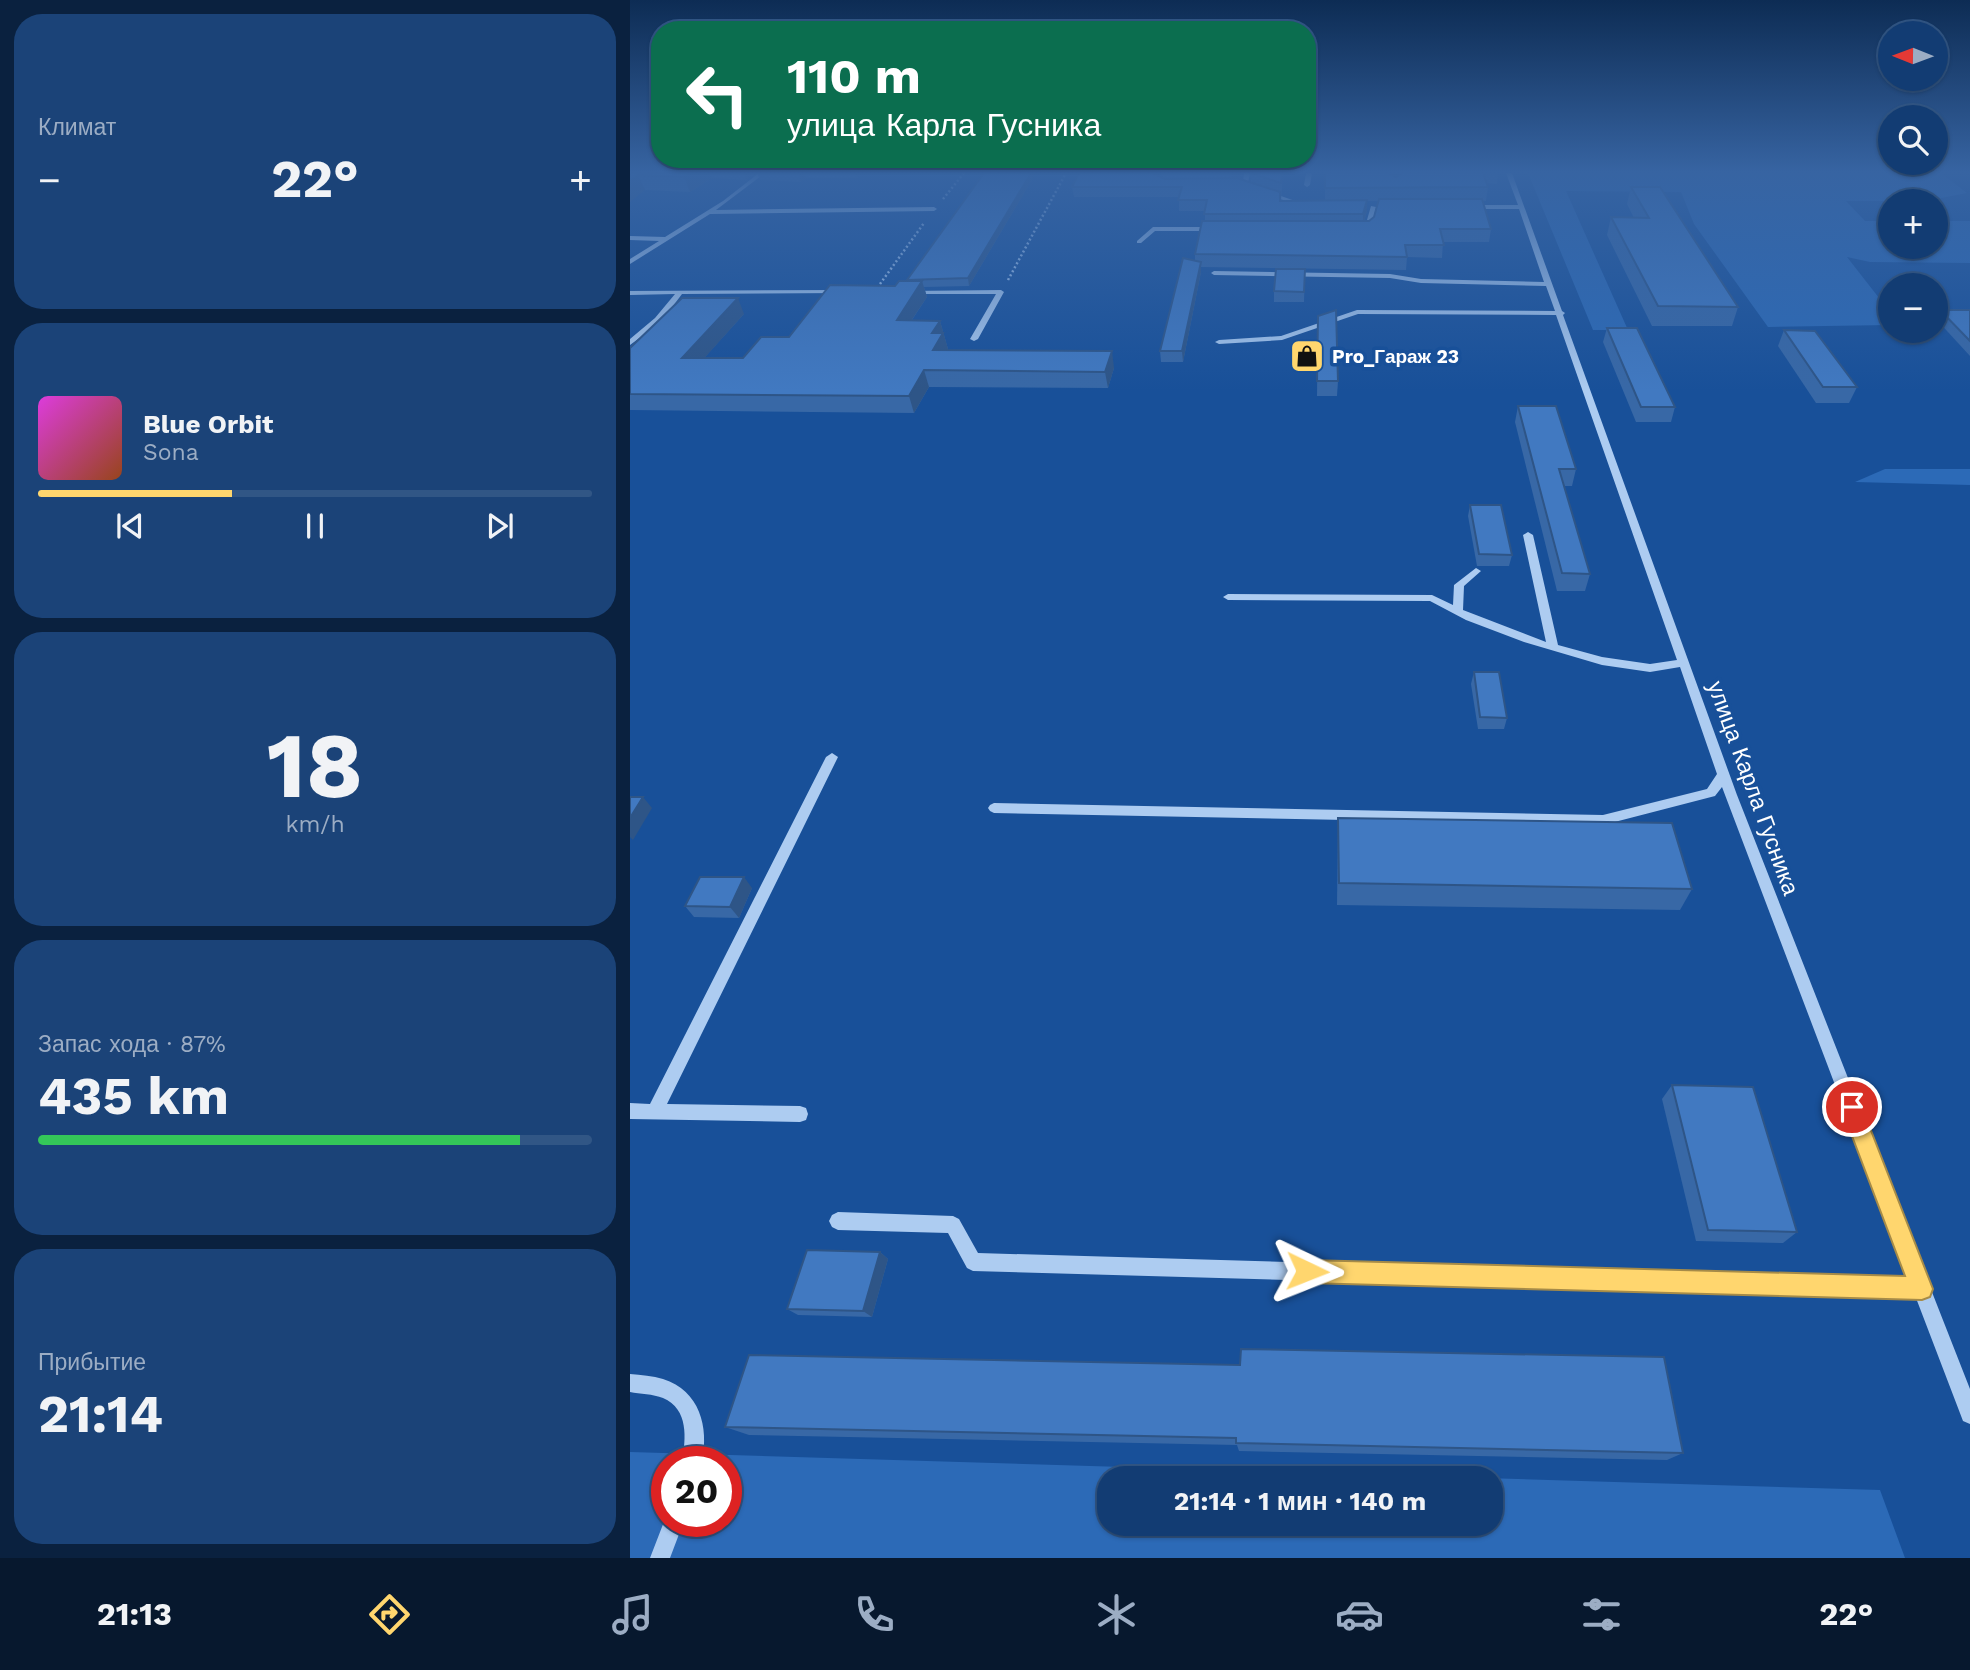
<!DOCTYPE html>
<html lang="ru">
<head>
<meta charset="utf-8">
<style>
	body { margin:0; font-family:"Work Sans",sans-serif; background:#1b4378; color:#f1f3f6; height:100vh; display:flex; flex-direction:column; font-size:26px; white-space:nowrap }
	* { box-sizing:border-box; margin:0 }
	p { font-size:23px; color:#9cadc4 }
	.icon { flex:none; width:38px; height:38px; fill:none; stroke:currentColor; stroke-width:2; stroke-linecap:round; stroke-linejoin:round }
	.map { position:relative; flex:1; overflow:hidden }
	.side { display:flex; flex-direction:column; gap:14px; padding:14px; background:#0a213f; width:630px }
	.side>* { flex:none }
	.guide { position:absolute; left:21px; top:21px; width:665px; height:147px; border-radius:28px; box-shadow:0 2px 5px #0004,0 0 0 2px #315685; background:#0b6e4f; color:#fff; overflow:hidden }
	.needle { width:46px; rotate:271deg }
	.fabs { position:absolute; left:1248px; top:21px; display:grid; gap:14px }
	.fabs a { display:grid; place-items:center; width:70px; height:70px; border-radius:50%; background:#123c73; box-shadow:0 2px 5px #0004,0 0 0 2px #315685; font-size:35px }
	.speed { position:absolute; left:21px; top:1446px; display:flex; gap:14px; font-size:35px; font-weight:700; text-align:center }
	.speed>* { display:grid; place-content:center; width:91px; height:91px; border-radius:50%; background:#123c73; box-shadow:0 2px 5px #0004,0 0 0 2px #315685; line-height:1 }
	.speed .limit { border:10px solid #d22; background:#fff; color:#111 }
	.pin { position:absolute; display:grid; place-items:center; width:60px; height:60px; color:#fff; margin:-30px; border:4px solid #fff; border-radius:50%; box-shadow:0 2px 7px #0007 }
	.me { position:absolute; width:77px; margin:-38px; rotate:92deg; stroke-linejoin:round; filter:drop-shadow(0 0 5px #0008) }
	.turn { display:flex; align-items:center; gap:24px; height:147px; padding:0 21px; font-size:32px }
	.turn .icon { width:91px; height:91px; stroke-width:2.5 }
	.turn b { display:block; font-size:49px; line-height:60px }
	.big { font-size:52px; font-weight:700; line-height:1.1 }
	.side .widget { flex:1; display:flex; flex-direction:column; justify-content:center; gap:10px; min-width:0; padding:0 24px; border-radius:28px; background:#1b4378 }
	.side .dial { align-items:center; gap:0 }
	.dial b { font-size:91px; line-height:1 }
	.song { display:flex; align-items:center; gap:21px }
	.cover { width:84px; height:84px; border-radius:10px; background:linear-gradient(135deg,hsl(300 70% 55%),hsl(20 70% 35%)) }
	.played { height:7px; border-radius:4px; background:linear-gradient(90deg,#ffd66e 35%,#315685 35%) }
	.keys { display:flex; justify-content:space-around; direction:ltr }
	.heat { display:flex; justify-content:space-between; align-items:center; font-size:38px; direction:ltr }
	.charge { height:10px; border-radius:5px; background:linear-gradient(90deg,#34c759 87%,#315685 0) }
	.trip { position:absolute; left:467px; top:1466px; width:406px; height:70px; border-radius:28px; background:#123c73; box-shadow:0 2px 5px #0004,0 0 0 2px #315685; font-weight:700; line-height:70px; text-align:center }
	.menu { display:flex; height:112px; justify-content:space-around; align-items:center; background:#07182e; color:#9cadc4 }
	.menu .icon { width:49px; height:49px }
	.menu .current { color:#ffd66e }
	.menu b { font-size:32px; color:#f1f3f6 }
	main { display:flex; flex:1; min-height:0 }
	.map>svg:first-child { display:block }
</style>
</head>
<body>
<main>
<section class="side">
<div class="widget"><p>Климат</p>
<div class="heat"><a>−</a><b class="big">22°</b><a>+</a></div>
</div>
<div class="widget">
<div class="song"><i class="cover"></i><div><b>Blue Orbit</b><p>Sona</p></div></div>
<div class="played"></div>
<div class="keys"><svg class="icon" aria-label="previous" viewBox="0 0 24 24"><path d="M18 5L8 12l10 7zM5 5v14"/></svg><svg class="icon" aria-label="pause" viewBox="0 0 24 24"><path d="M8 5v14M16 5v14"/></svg><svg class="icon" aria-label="next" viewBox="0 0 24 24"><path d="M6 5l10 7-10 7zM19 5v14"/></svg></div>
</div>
<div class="widget dial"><b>18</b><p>km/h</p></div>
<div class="widget"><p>Запас хода · 87%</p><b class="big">435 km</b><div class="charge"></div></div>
<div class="widget"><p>Прибытие</p><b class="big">21:14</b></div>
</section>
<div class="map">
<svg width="1340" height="1558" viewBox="0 0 1340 1558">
	<rect width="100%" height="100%" fill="#185099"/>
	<g fill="#2c6ab7" fill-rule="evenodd">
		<polygon points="898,173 1311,173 1337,193 1296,201 1216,201 1235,221 1260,221 1260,247 1306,247 1306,221 1340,221 1340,263 1240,262 1217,257 1260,312 1260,325 1138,327 1064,224 1051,192 936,191 998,330 963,330"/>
		<polygon points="1255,469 1340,469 1340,485 1225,482"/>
		<path d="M 0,1452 L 1250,1490 L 1275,1558 L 0,1558 ZM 37,1461 L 96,1461 L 96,1521 L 37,1521 ZM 480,1479 L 861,1479 L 861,1524 L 480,1524 Z"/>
	</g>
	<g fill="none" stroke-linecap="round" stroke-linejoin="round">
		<g stroke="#adccf1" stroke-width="2.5" stroke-dasharray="2 2.5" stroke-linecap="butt">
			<polyline points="313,199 334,173"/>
			<polyline points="378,280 436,173"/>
			<polyline points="250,284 294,223"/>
		</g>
		<g fill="#adccf1" fill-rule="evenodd">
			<polygon points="129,173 135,173 86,210 304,207 307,209 304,211 80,214 0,264 0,259 29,241 0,240 0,236 35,237 93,201"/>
			<polygon points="614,173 620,173 618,183 600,186 600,184 613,181"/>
			<polygon points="676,173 682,173 680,185 677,187 674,185"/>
			<polygon points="876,173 882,173 932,311 935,313 933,315 1107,795 1340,1389 1340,1424 1333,1421 1286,1298 343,1271 337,1268 318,1233 208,1230 202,1227 199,1221 202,1215 208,1212 323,1216 329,1219 348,1253 1279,1280 1092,787 1085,796 973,825 364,813 360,811 358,808 360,805 364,803 973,815 1077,789 1087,774 1050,667 1020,672 972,665 894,642 836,620 800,601 598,600 593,597 598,594 802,595 823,605 824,585 846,568 851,571 834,586 833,610 916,642 893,535 898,532 903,535 928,645 972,657 1020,664 1047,660 926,315 728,314 652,340 589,344 585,342 589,340 651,336 727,310 925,311 916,286 791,283 760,278 584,275 581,273 584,271 760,274 791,279 914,282 889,209 838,209 835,207 838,205 888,205"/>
			<polygon points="635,192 639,192 680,206 675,207 635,194"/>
			<polygon points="741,206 746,207 741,229 731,230 731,228 735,227"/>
			<polygon points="523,227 585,227 588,229 585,231 525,231 511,243 507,243 507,241"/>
			<polygon points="210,290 212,291 212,293 52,294 31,322 0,345 0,339 25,318 45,294 0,295 0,291"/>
			<polygon points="279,291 371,290 374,292 348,339 344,341 340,339 366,294 281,294 278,292"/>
			<polygon points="202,753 208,757 37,1104 170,1106 176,1108 178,1114 176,1120 170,1122 0,1119 0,1103 20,1104 196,757"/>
			<path d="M 0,1374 C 11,1375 23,1376 33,1379 C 70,1391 79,1427 72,1461 L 52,1461 C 56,1439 59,1409 33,1398 C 23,1394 10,1394 0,1392 Z"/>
			<polygon points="37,1514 37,1521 54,1521 40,1558 20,1558"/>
		</g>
	</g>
	<g fill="#3868a6" fill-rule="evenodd">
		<polygon points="0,173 125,173 116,180 82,178 60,192 15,190"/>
		<polygon points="127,173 232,173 227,178 176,178 171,182 130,180"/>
		<polygon points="354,173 406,173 339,286 294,287 297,297 282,320 310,321 318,349 317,350 484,368 478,388 299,387 284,413 0,410 0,348 114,314 74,358 113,358 265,286 278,281 277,280"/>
		<path d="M 532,173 L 612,173 L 610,179 L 621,182 L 620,173 L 653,173 L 651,201 L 695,201 L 695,173 L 868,173 L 867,184 L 857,183 L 858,187 L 856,201 L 852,201 L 861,229 L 859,242 L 813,242 L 812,258 L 777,257 L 776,270 L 571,267 L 571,272 L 553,362 L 531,362 L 530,351 L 565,261 L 565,254 L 575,221 L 575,211 L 549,211 L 549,197 L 444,197 L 442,187 L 524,175 L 533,178 ZM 737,201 L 748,201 L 744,217 L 739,221 L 734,221 L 737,211 Z"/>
		<polygon points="1001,187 1108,307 1102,326 1022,326 977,235 981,217 1004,218 997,204"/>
		<polygon points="675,269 674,302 644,302 644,291"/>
		<polygon points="1310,310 1340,310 1340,356 1306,319"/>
		<polygon points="688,316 708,381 707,396 687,396"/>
		<polygon points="977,328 1045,407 1041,422 1006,422 973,342"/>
		<polygon points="1154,330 1227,387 1219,403 1186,403 1148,346"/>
		<polygon points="888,406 946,469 942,486 934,486 960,574 955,591 927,591 885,422"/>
		<polygon points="840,505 882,555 879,566 847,566 838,516"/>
		<polygon points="844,672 877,718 874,729 848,729 841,684"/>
		<polygon points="708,818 1062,889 1050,910 707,905"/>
		<polygon points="122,888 109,918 64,917 55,906"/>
		<polygon points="1042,1085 1167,1232 1153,1243 1066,1241 1032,1099"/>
		<polygon points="250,1252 258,1259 242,1317 168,1315 157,1309"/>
		<polygon points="610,1365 1053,1453 1037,1460 609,1451 607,1445 119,1435 95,1427"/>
	</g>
	<g fill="#2e5587">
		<polygon points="60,173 79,173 82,178 60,192 54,177"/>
		<polygon points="114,173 125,173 116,180"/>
		<polygon points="168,173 174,173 176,178 171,182"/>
		<polygon points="225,173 232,173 227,178"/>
		<polygon points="401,173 406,173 339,286 338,278"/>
		<polygon points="601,173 612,173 611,179 602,180"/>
		<polygon points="757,173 790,173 756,187"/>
		<polygon points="8,175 15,190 0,202 0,181"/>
		<polygon points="737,200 737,211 733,224 733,214"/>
		<polygon points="571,262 571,272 553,362 552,351"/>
		<polygon points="292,281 297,297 271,336 267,320"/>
		<polygon points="108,298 114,314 60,374 52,358"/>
		<polygon points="310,321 318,349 308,366 303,350 302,333"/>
		<polygon points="482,351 484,368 478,388 475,372"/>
		<polygon points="294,370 299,387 284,413 279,396"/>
		<polygon points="13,797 22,808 3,840 0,837 0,818"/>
		<polygon points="114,877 122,888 109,918 100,907"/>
		<polygon points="250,1252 258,1259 242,1317 233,1311"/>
	</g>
	<g fill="#4179c1" stroke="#2e5587" stroke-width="2">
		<polygon points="0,173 60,173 54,177 8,175 0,181"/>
		<polygon points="354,173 401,173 338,278 277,280"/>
		<polygon points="449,173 522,173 535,179 607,178 650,192 650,201 737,200 733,214 574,214 577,200 548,200 552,187 442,187"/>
		<polygon points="621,173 652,173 651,183"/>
		<polygon points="695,173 758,173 766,177 772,173 853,173 858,187 695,188"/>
		<polygon points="1001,187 1030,187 1108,307 1028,306 981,217 1019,218"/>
		<polygon points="749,199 852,199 861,229 810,229 814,245 775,245 777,257 565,254 572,221 739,221 744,217"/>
		<polygon points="553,258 571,262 552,351 530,351"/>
		<polygon points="646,269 675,269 674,292 644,291"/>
		<polygon points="269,281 292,281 267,320 310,321 302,333 313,333 303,350 482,351 475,372 294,370 279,396 0,394 0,348 52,298 108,298 52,358 113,358 131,337 159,337 200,285 265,286"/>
		<polygon points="706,310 708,381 687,381 688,316"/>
		<polygon points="1310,310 1340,310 1340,341"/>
		<polygon points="977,328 1007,328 1045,407 1011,407"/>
		<polygon points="1154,330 1185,331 1227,387 1193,387"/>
		<polygon points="888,406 926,406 946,469 929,469 960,574 932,573"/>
		<polygon points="840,505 871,505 882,555 849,554"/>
		<polygon points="844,672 869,672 877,718 850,717"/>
		<polygon points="0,797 13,797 0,818"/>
		<polygon points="708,818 1042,823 1062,889 709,883"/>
		<polygon points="70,877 114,877 100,907 55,906"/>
		<polygon points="1042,1085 1123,1087 1167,1232 1078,1230"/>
		<polygon points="177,1250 250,1252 233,1311 157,1309"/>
		<polygon points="611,1349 1034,1357 1053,1453 606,1443 606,1438 95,1427 119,1355 610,1365"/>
	</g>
	<linearGradient id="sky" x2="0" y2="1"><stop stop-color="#0d2c54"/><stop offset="0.44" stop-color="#3764a2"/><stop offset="1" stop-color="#3764a2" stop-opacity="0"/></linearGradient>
	<rect width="1340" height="391" fill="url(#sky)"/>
	<polygon fill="#ffd66e" stroke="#a68b48" stroke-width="2" points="1222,1097 1229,1100 1303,1289 1300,1297 1292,1300 677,1283 669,1279 665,1271 669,1263 677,1260 1275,1276 1211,1107 1214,1100"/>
	<defs>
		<g id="shop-square" transform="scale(1.75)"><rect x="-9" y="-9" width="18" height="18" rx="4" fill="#ffd66e" stroke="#185099"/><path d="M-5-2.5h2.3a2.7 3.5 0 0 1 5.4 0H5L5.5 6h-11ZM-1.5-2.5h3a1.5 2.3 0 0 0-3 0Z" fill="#111"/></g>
	</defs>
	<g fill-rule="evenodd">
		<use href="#shop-square" x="677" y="356"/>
	</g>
	<g text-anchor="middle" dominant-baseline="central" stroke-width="7" stroke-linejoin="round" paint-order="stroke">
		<g font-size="19" font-weight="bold" fill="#fff" stroke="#185099" text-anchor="start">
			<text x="702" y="356">Pro_Гараж 23</text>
		</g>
		<g font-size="23" fill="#fff" stroke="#185099">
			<text transform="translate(1123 788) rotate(70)">улица Карла Гусника</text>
		</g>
	</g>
</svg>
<div class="fabs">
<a><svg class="needle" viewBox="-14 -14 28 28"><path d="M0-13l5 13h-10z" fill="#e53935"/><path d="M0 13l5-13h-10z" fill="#9cadc4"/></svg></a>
<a><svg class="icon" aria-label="search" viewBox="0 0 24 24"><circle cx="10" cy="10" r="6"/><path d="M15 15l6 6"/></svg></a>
<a>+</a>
<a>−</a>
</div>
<div class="speed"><div class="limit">20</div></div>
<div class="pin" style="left:1222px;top:1107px;background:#d93025"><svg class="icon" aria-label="arrive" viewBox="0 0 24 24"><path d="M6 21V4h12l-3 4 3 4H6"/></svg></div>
<svg class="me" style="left:677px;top:1271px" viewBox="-20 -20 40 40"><path d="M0-17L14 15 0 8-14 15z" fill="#ffd66e" stroke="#fff" stroke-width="4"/></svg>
<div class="trip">21:14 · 1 мин · 140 m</div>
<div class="guide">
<div class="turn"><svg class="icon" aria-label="left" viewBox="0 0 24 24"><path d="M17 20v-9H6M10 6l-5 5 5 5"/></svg><div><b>110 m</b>улица Карла Гусника</div></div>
</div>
</div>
</main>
<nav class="menu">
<b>21:13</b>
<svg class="icon current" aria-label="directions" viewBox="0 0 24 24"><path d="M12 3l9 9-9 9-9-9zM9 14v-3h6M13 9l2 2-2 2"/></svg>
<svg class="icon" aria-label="music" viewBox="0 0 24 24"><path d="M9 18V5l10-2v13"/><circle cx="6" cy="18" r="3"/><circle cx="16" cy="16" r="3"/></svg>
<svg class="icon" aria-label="phone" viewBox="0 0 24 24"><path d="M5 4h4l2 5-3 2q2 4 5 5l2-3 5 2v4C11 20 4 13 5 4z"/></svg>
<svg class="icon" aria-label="climate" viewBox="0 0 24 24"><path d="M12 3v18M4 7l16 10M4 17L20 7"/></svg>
<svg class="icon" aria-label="car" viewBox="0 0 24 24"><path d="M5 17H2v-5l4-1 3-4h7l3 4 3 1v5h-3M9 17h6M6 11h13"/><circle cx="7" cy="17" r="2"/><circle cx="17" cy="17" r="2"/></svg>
<svg class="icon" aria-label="filters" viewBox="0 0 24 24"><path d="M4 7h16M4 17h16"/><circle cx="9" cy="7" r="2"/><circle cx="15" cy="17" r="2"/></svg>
<b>22°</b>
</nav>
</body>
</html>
